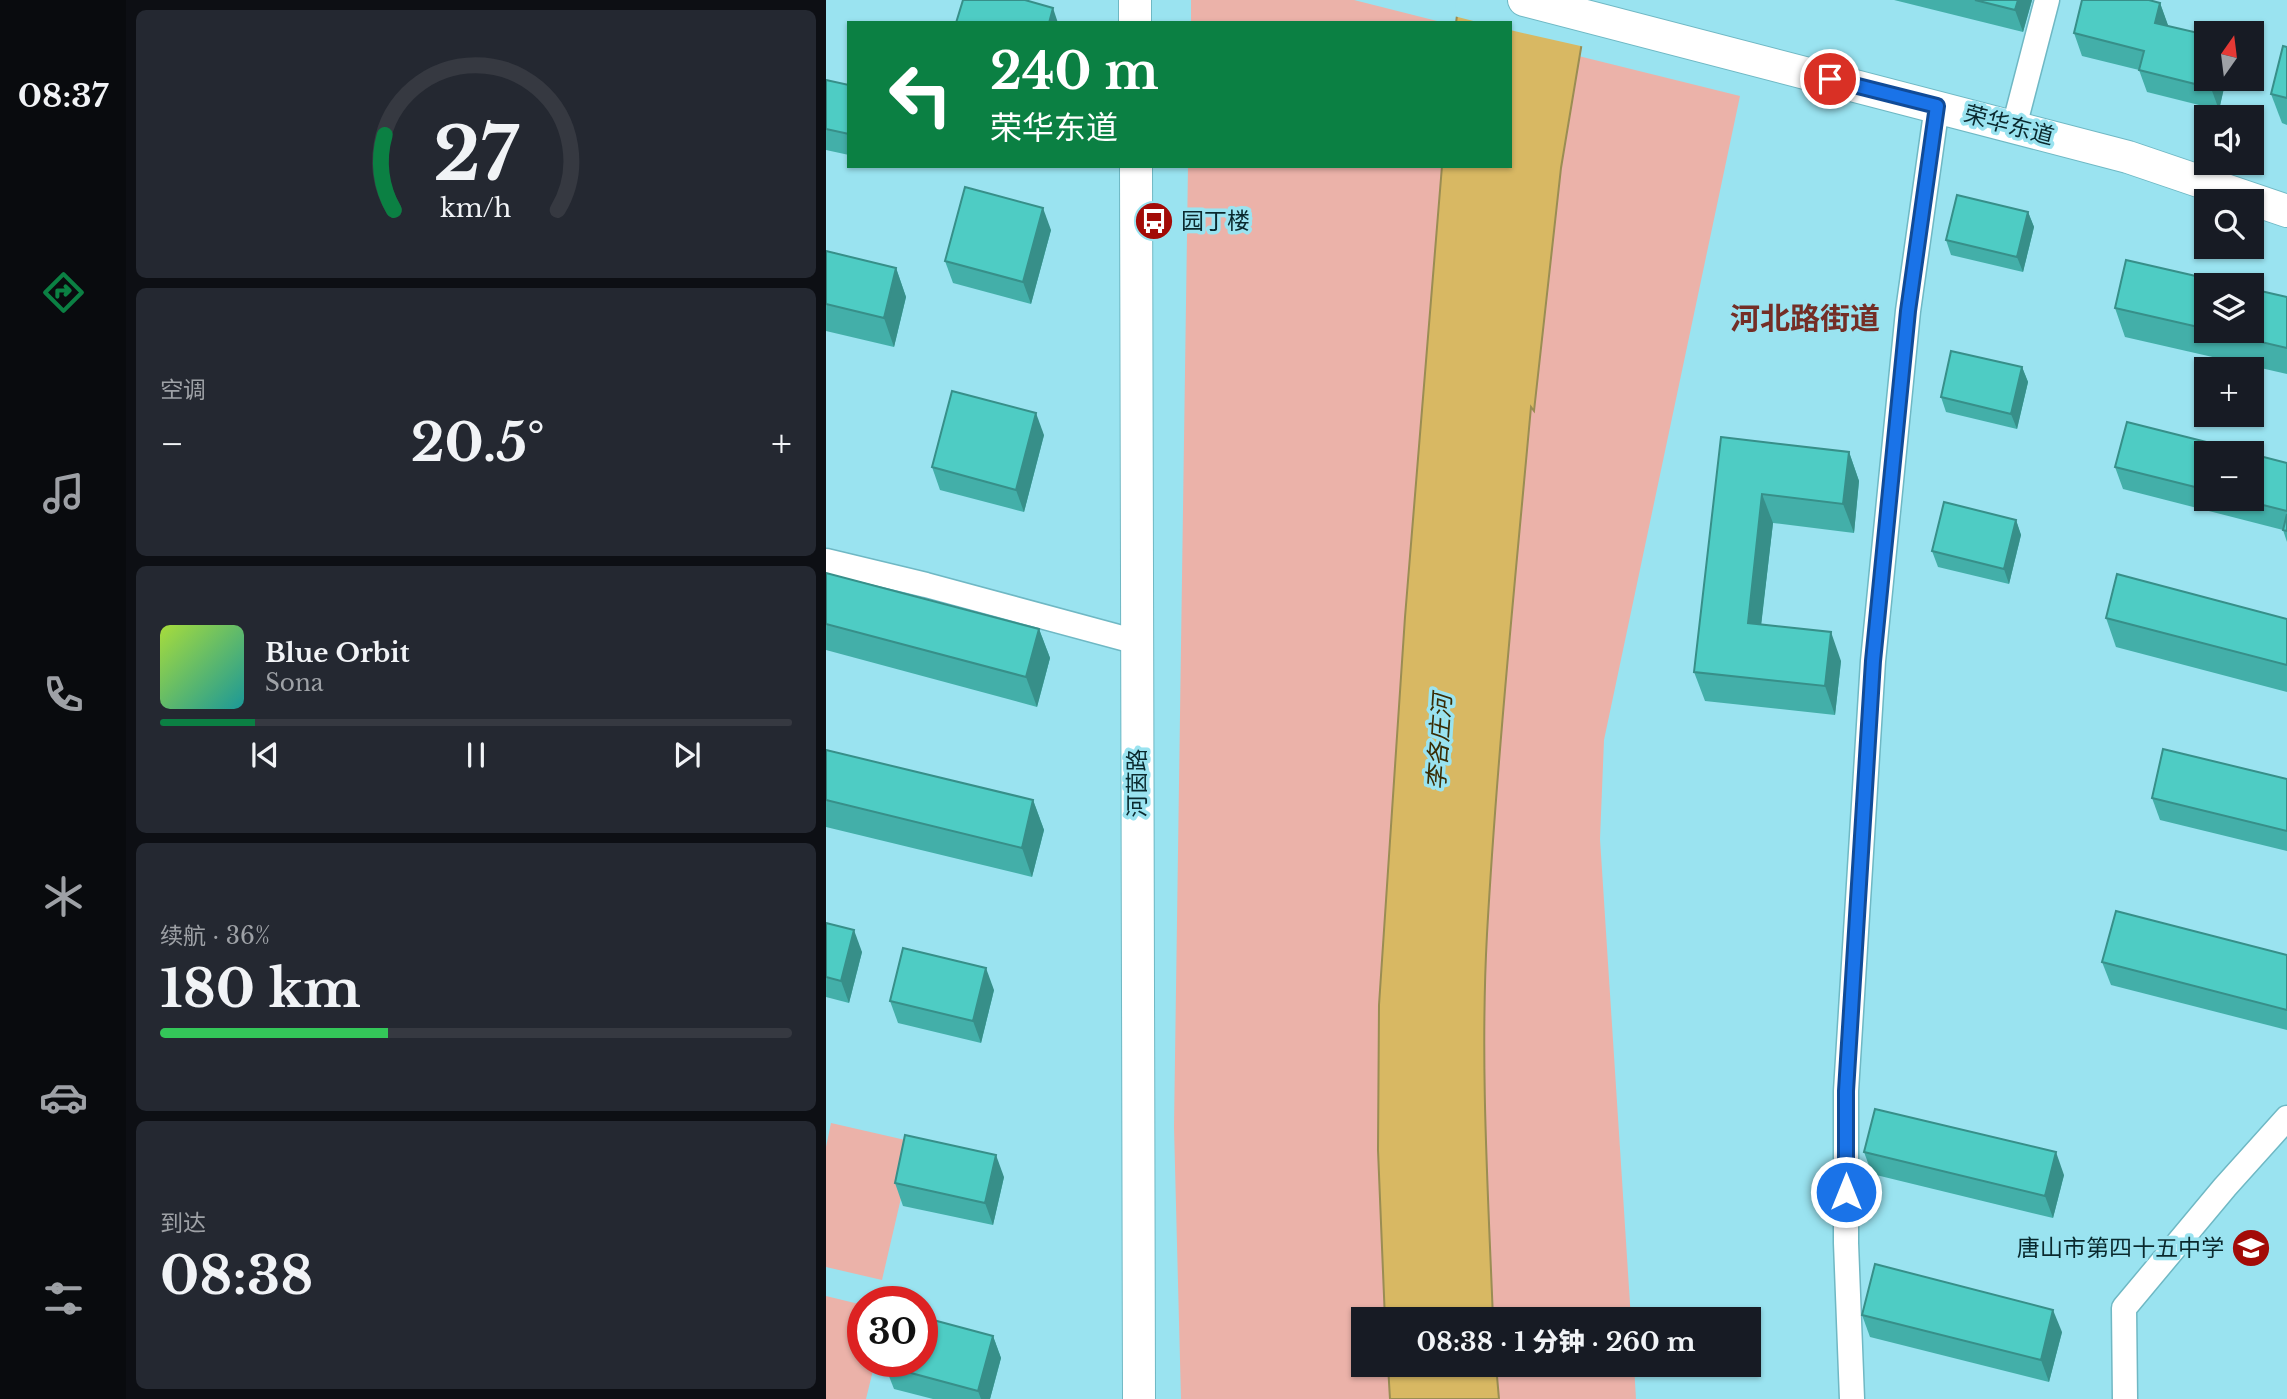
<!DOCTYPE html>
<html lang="zh">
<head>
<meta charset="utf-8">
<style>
	body { margin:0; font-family:"Libre Baskerville","Noto Sans SC",serif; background:#242831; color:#f1f3f6; height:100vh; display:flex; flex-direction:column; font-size:26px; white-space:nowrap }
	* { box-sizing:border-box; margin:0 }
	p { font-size:23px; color:#9ea1a6 }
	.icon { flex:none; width:38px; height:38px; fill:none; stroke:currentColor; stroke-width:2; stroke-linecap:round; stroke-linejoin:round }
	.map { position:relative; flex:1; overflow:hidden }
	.side { display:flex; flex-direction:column; gap:10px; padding:10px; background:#0d0f14; width:700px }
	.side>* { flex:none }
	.guide { position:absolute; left:21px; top:21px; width:665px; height:147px; border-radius:0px; box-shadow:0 2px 5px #0004; background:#0b8043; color:#fff; overflow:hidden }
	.needle { width:46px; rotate:14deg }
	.fabs { position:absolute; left:1368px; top:21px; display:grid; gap:14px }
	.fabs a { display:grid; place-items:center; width:70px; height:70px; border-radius:0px; background:#171b24; box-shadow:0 2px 5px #0004; font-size:35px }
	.speed { position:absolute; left:21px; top:1286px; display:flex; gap:14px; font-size:35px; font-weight:700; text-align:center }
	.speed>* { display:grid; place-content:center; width:91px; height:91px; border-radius:50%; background:#171b24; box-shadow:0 2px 5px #0004; line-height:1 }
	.speed .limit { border:10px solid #d22; background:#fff; color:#111 }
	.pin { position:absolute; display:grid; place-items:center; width:60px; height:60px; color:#fff; margin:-30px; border:4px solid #fff; border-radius:50%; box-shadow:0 2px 7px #0007 }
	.me { position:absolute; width:77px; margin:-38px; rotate:0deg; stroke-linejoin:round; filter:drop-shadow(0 0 5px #0008) }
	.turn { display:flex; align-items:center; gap:24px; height:147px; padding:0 28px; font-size:32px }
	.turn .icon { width:91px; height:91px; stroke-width:2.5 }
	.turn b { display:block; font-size:49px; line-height:60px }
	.big { font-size:52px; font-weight:800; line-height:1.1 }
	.side .widget { flex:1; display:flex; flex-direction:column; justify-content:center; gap:10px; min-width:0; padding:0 24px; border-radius:10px; background:#242831 }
	.side .dial { align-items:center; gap:0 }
	.dial svg { height:182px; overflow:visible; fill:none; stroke:#363941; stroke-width:7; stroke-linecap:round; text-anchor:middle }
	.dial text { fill:#f1f3f6; stroke:none }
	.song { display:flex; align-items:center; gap:21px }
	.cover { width:84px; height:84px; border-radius:10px; background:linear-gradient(135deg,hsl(80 70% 55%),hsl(180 70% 35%)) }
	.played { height:7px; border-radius:4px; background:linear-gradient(90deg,#0b8043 15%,#363941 15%) }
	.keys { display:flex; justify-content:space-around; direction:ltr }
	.heat { display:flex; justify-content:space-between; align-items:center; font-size:38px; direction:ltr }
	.charge { height:10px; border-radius:5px; background:linear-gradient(90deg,#34c759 36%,#363941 0) }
	.trip { position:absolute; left:525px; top:1307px; width:410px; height:70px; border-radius:0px; background:#171b24; box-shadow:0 2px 5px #0004; font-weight:800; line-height:70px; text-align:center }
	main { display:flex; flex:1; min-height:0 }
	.dock { display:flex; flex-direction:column; width:126px; justify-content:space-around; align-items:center; background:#090b0e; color:#9ea1a6 }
	.dock .icon { width:49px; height:49px }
	.dock .active { color:#0b8043 }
	.dock b { font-size:32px; color:#f1f3f6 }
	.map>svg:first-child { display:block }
</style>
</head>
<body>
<main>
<nav class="dock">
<b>08:37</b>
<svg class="icon active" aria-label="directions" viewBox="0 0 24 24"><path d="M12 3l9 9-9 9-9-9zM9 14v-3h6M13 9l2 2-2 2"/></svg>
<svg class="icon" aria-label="music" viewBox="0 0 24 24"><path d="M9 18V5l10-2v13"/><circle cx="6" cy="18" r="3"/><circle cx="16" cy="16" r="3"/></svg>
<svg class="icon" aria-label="phone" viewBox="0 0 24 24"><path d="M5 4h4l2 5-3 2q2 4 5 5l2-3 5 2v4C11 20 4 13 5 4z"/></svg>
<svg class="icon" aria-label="climate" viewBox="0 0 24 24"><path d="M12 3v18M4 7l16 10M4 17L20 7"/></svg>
<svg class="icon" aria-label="car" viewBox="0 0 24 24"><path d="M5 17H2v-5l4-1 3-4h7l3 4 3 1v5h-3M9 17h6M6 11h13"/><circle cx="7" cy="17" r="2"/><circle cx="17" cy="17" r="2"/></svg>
<svg class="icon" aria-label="filters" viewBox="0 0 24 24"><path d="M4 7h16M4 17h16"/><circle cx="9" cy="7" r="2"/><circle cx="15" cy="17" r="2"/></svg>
</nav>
<section class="side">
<div class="widget dial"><svg viewBox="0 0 100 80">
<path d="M14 69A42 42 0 1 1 86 69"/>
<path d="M14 69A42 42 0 0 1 10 36" stroke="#0b8043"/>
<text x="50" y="56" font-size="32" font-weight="700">27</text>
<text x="50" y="72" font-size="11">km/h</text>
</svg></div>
<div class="widget"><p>空调</p>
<div class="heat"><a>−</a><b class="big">20.5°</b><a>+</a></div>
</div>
<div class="widget">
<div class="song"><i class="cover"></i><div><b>Blue Orbit</b><p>Sona</p></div></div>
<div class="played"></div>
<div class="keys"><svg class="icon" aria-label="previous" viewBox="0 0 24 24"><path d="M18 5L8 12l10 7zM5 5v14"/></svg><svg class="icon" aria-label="pause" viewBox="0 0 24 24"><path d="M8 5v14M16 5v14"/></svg><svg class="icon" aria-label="next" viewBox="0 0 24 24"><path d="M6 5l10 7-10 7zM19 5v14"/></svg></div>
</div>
<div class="widget"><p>续航 · 36%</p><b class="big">180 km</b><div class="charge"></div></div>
<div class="widget"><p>到达</p><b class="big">08:38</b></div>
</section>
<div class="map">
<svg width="1461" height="1399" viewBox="0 0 1461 1399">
	<rect width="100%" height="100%" fill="#9ae3f0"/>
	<g fill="#ebb2a9">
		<polygon points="365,0 528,0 619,23 365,23"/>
		<polygon points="684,39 914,96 778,740 774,839 805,1319 537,1320 537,1365 808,1365 810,1399 355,1399 348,1127 362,166 684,166"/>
		<polygon points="5,1123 88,1142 56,1280 0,1267 0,1147"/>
		<polygon points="0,1296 37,1305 37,1362 49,1362 40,1399 0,1399"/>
	</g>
	<g fill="#d8b863" stroke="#9a8d53" stroke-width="2">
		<path d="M 633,0 L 763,0 L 735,168 L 708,411 L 705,407 C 689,582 671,758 661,934 C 654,1062 662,1191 667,1319 L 559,1320 L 552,1150 L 553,1005 L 579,617 L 616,166 L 684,166 L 684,23 L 630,23 Z"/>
		<polygon points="562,1365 670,1365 673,1399 564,1399"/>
	</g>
	<polygon fill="#9ae3f0" points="630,0 767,0 759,47 684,30 684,23 655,23 628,16"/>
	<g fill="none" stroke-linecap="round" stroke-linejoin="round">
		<g stroke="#6fb8c4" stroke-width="27">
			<g id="minor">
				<polyline points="1188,127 1221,0"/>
				<polyline points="0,561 100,585 311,642"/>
				<polyline points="1026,1399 1020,1243 1020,1091 1047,661 1082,311 1111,106"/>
				<polyline points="1299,1399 1298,1308 1399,1187 1461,1118"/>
			</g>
		</g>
		<g stroke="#6fb8c4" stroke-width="34">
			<g id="tertiary">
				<polyline points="309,0 309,23"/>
				<polyline points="698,0 1302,157 1461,211"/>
				<polyline points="310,166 313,1399"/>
			</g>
		</g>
		<use href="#minor" stroke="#fff" stroke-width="24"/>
		<use href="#tertiary" stroke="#fff" stroke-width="32"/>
	</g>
	<g fill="#43afa9">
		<polygon points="1068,0 1206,0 1197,32"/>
		<polygon points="1334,3 1342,26 1400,79 1393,110 1321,92 1313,70 1256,56 1248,33"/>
		<polygon points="1461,47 1461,125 1456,123 1445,94"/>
		<polygon points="0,80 23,85 23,155 0,150"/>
		<polygon points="1202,212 1208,227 1197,272 1125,255 1120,240"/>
		<polygon points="225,230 205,304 127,283 119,261"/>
		<polygon points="0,251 70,268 80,297 68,347 0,331"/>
		<polygon points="1381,285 1381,331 1426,331 1461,297 1461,374 1299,337 1289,308"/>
		<polygon points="1196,367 1202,382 1191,429 1120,412 1115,397"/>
		<polygon points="218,435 198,512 114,490 106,467"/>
		<polygon points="895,437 1023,452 1033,481 1028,533 947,523 935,624 1015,661 1009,715 879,701 868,672"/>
		<polygon points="1381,453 1381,499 1426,499 1461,463 1461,542 1457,530 1297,489 1289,467"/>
		<polygon points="1190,520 1195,535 1183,584 1112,567 1106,551"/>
		<polygon points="0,573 213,629 224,658 211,707 0,650"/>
		<polygon points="1280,618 1461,619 1461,692 1290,647"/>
		<polygon points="0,750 207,800 218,830 206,877 0,827"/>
		<polygon points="1461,779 1461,851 1334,820 1326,798"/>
		<polygon points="0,923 36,952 23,1003 0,997"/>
		<polygon points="1461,955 1461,1030 1285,985 1276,962"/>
		<polygon points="168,990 155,1043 72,1023 64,1001"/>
		<polygon points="1038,1152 1238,1175 1227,1218 1046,1174"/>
		<polygon points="178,1177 167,1225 77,1206 69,1183"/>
		<polygon points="1036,1315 1236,1332 1223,1382 1044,1337"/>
		<polygon points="167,1336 175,1358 164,1399 107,1399 68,1389 59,1366"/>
	</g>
	<g fill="#378f89">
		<polygon points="1192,0 1206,0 1197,32 1189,10"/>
		<polygon points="1334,3 1342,25 1337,45 1329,23"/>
		<polygon points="227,8 232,23 223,23"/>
		<polygon points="1387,79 1400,79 1393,110 1385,88"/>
		<polygon points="217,208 225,230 205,304 197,282"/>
		<polygon points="1202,212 1208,227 1197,272 1191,257"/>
		<polygon points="70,268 80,297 68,347 58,318"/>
		<polygon points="1196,367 1202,382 1191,429 1185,414"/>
		<polygon points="210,413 218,435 198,512 190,490"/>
		<polygon points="1023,452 1033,481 1028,533 1017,504"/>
		<polygon points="936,494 947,523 932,652 922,623"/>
		<polygon points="1190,520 1195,535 1183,584 1178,569"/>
		<polygon points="213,629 224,658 211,707 200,677"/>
		<polygon points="1005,632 1015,661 1009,715 999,686"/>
		<polygon points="207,800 218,830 206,877 196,848"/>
		<polygon points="28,930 36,952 23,1003 15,981"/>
		<polygon points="160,968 168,990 155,1043 147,1021"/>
		<polygon points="1230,1152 1238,1175 1227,1218 1219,1196"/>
		<polygon points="170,1155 178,1177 167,1225 159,1203"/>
		<polygon points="1227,1310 1236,1332 1223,1382 1215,1360"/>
		<polygon points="167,1336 175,1358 164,1399 155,1399 152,1391"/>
	</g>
	<g fill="#4eccc4" stroke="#378f89" stroke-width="2">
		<polygon points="137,0 199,0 227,8 223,23 130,23"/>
		<polygon points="1149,0 1192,0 1189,10"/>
		<polygon points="1256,0 1323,0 1334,3 1329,23 1381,35 1381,79 1387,79 1385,88 1313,70 1318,51 1248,33"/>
		<polygon points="1457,46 1461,47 1461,98 1445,94"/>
		<polygon points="0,80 23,85 23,134 0,129"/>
		<polygon points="139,187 217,208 197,282 119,261"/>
		<polygon points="1131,195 1202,212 1191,257 1120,240"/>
		<polygon points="0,251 70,268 58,318 0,304"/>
		<polygon points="1300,260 1409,285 1381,285 1381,329 1289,308"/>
		<polygon points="1426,289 1461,297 1461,348 1388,331 1426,331"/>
		<polygon points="1125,351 1196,367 1185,414 1115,397"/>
		<polygon points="126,391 210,413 190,490 106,467"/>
		<polygon points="1301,422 1424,453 1381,453 1381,490 1289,467"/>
		<polygon points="895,437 1023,452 1017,504 936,494 922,623 1005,632 999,686 868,672"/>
		<polygon points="1426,454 1461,463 1461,511 1413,499 1426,499"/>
		<polygon points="1118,502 1190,520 1178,569 1106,551"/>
		<polygon points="1461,514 1461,531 1457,530"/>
		<polygon points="0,573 213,629 200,677 0,624"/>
		<polygon points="1291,574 1461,619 1461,665 1280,618"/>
		<polygon points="1337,749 1461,779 1461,831 1326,798"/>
		<polygon points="0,750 207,800 196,848 0,800"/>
		<polygon points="1290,911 1461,955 1461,1010 1276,962"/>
		<polygon points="0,923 28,930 15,981 0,977"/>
		<polygon points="77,948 160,968 147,1021 64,1001"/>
		<polygon points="1049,1109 1230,1152 1219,1196 1038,1152"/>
		<polygon points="79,1135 170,1155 159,1203 69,1183"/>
		<polygon points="1049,1264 1227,1310 1215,1360 1036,1315"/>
		<polygon points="96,1317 167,1336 152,1391 59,1366 61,1362 96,1362"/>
	</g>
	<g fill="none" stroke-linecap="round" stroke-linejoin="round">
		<g stroke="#114b97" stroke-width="18">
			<polyline id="route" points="1004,79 1111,106 1082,311 1047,661 1020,1091 1020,1192"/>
		</g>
		<use href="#route" stroke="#1a73e8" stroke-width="12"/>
	</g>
	<defs>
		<g id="bus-disc" transform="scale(2.0125)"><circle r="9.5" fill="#a30b07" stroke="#9ae3f0"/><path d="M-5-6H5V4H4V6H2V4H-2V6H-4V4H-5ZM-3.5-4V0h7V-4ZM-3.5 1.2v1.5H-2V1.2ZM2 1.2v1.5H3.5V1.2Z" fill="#fff"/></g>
		<g id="school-disc" transform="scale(2.0125)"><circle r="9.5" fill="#a30b07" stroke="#9ae3f0"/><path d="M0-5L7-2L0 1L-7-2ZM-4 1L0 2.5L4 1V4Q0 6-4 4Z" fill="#fff"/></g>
	</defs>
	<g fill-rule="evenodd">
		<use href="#bus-disc" x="328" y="221"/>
		<use href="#school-disc" x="1425" y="1248"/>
	</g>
	<g text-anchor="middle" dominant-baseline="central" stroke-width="7" stroke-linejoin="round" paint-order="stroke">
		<g font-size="23" fill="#0a292e" stroke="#9ae3f0">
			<text transform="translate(1183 125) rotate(15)">荣华东道</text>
			<text transform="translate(311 783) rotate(-90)">河茵路</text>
		</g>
		<g font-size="23" fill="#0a292e" stroke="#9ae3f0" text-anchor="start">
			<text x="355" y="221">园丁楼</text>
			<text x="1398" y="1248" text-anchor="end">唐山市第四十五中学</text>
		</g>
		<g font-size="24" font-style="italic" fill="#392c05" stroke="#9ae3f0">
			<text transform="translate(613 742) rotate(-86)">李各庄河</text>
		</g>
		<g font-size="30" font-weight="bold" fill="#742e26" stroke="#9ae3f0">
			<text x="979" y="318">河北路街道</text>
		</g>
	</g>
</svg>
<div class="fabs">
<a><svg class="needle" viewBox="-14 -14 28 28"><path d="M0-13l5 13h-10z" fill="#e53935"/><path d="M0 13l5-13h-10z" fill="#9ea1a6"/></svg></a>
<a><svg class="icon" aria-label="sound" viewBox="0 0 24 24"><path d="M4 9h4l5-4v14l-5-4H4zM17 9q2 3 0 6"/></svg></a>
<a><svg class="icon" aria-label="search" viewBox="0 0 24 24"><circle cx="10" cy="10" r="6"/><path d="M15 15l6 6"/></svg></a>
<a><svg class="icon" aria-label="layers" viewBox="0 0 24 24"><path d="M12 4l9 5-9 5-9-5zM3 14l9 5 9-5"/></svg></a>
<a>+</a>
<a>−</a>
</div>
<div class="speed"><div class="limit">30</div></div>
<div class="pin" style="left:1004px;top:79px;background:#d93025"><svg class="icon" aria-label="arrive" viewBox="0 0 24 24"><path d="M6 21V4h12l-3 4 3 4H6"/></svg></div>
<svg class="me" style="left:1020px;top:1192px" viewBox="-20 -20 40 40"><circle r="17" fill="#1a73e8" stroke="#fff" stroke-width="3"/><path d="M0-11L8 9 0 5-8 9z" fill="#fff"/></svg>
<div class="trip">08:38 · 1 分钟 · 260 m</div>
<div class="guide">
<div class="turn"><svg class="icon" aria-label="left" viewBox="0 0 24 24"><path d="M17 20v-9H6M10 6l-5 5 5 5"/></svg><div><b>240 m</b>荣华东道</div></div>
</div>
</div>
</main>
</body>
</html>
